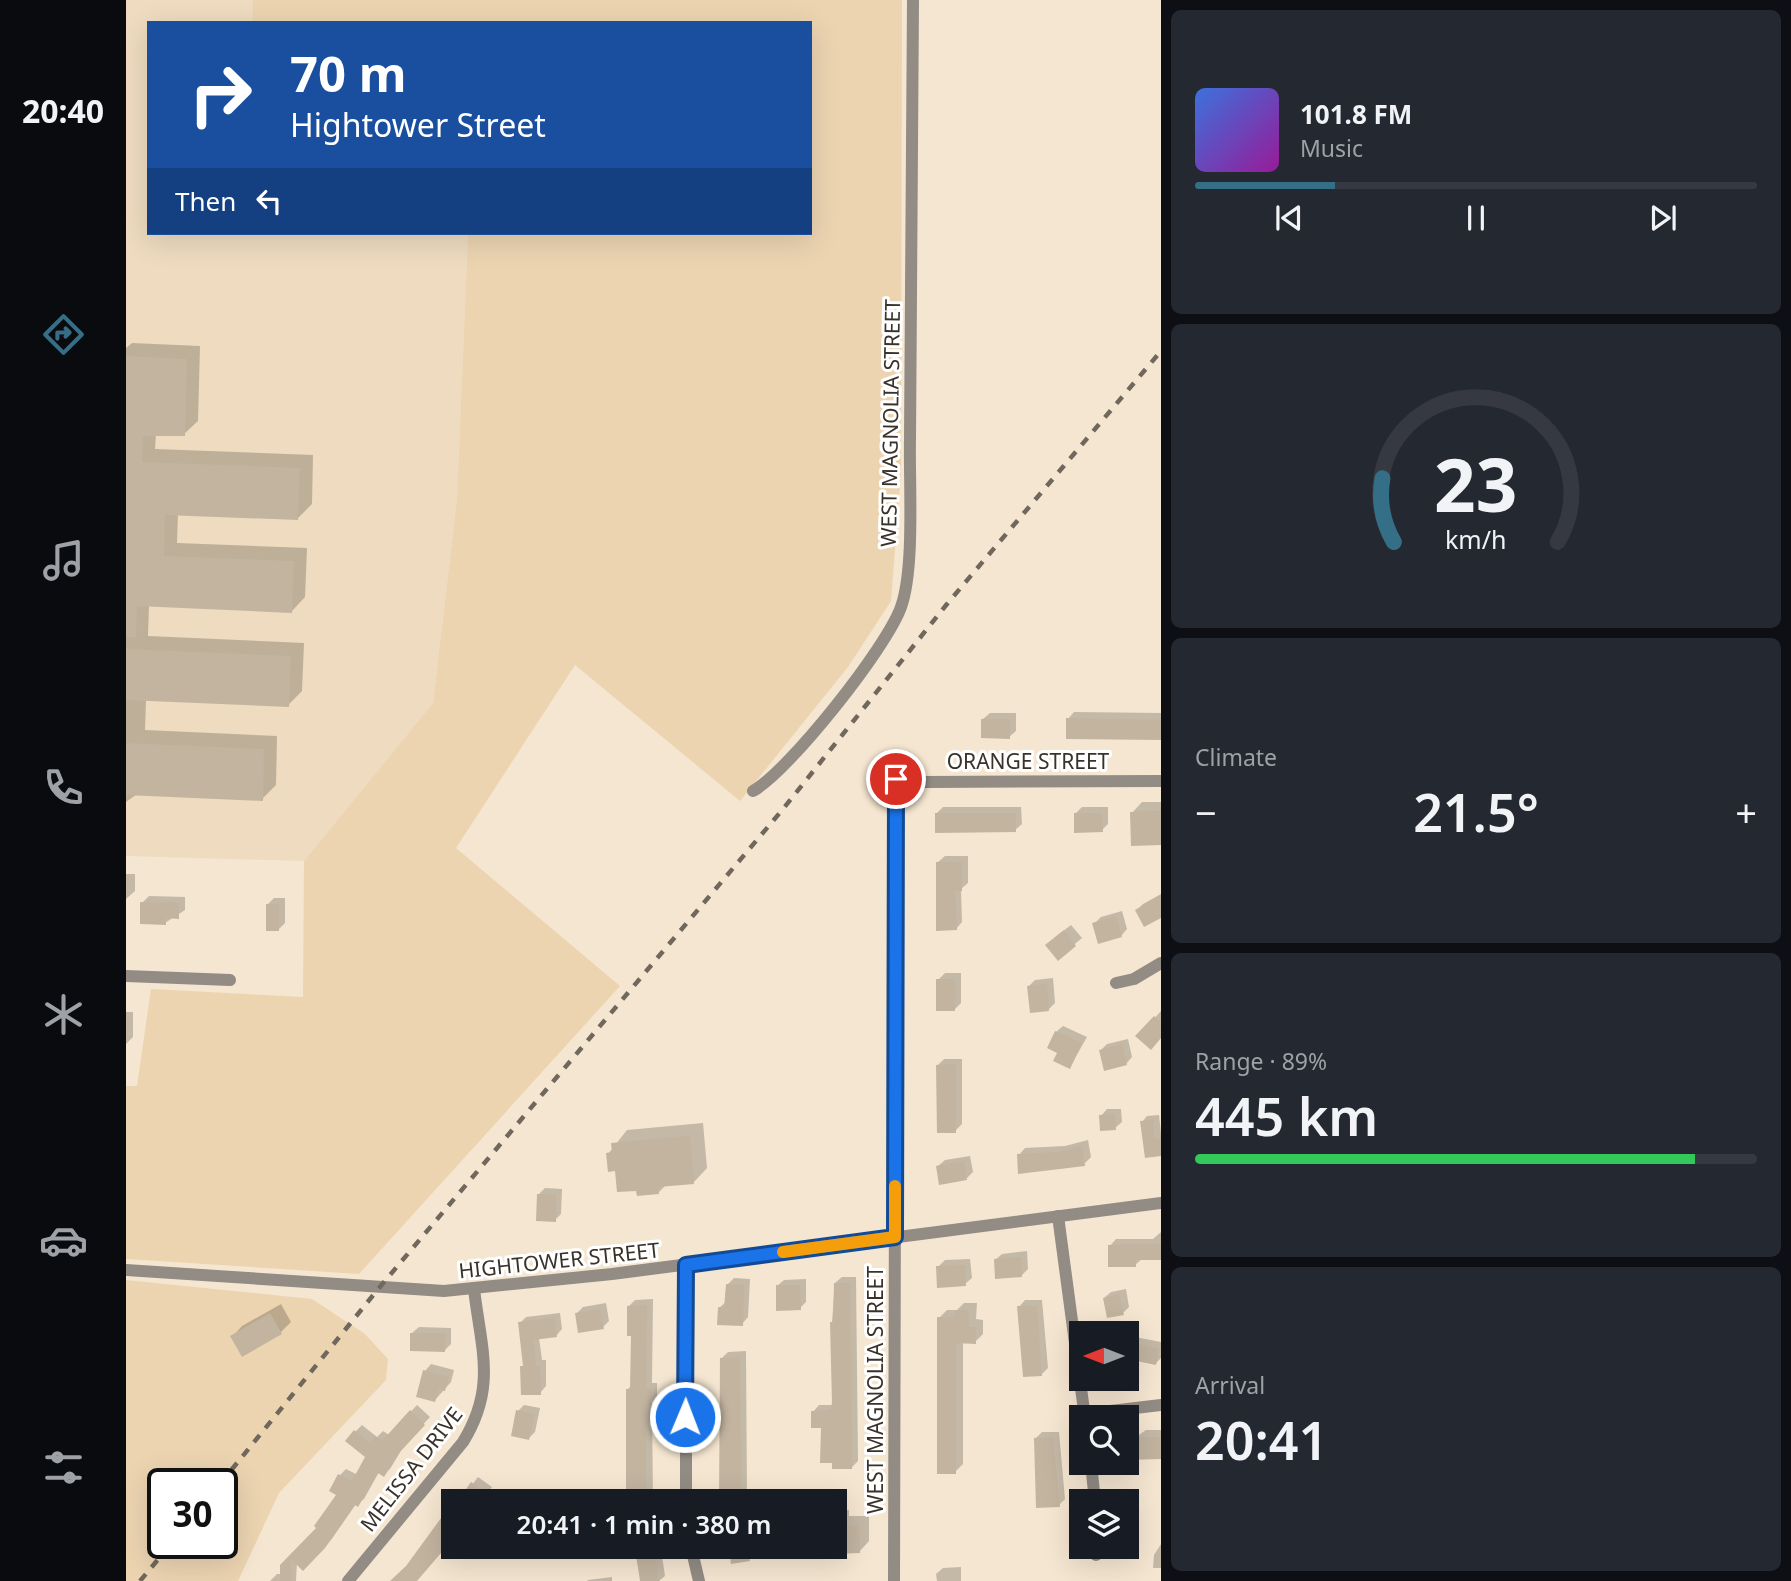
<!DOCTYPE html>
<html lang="en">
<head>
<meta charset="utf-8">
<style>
	body { margin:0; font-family:"Noto Sans",sans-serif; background:#242831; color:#f1f3f6; height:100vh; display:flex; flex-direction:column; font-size:26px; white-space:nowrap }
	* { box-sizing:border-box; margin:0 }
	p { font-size:23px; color:#9ea1a6 }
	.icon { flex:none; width:38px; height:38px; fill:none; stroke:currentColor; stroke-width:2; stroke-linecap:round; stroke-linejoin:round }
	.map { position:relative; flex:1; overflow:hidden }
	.drawer { display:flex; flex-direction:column; gap:10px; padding:10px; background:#0d0f14; width:630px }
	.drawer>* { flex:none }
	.top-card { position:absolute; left:21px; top:21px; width:665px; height:214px; border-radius:0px; box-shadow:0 7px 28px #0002; background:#1a4fa0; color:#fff; overflow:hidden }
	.needle { width:46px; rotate:270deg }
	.fabs { position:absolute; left:943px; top:1321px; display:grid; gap:14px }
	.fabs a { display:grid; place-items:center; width:70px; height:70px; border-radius:0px; background:#171b24; box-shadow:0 7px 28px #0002; font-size:35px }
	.speed { position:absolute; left:21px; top:1468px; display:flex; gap:14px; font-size:35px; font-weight:700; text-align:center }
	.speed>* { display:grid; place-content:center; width:91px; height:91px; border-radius:50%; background:#171b24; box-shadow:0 7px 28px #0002; line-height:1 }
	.speed .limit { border:4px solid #111; border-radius:10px; background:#fff; color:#111 }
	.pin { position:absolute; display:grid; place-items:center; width:60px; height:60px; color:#fff; margin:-30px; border:4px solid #fff; border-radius:50%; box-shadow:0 2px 7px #0007 }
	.me { position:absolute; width:77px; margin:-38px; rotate:1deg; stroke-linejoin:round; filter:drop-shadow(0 0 5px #0008) }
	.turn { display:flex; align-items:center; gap:24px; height:147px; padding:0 28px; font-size:32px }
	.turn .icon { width:91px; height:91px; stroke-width:2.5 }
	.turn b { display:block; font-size:49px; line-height:60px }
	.then { display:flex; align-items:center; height:66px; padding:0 28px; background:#0003; gap:14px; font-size:26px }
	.big { font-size:52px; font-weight:600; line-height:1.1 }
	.drawer .widget { flex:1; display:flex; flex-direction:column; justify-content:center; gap:10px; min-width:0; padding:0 24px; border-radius:10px; background:#242831 }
	.drawer .dial { align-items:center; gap:0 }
	.dial svg { height:182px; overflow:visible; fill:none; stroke:#363941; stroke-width:7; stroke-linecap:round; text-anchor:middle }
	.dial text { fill:#f1f3f6; stroke:none }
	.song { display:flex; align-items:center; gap:21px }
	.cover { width:84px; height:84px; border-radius:10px; background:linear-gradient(135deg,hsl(220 70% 55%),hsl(300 70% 35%)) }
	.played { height:7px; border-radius:4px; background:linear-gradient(90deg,#346f87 25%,#363941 25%) }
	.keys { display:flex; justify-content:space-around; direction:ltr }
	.heat { display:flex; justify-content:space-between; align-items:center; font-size:38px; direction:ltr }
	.charge { height:10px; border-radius:5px; background:linear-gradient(90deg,#34c759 89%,#363941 0) }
	.trip { position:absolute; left:315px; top:1489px; width:406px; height:70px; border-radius:0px; background:#171b24; box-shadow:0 7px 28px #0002; font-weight:600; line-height:70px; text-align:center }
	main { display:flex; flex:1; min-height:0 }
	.tab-bar { display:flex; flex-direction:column; width:126px; justify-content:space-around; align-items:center; background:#090b0e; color:#9ea1a6 }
	.tab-bar .icon { width:49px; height:49px }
	.tab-bar .on { color:#346f87 }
	.tab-bar b { font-size:32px; color:#f1f3f6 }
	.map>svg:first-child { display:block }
</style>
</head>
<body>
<main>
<nav class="tab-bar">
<b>20:40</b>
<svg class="icon on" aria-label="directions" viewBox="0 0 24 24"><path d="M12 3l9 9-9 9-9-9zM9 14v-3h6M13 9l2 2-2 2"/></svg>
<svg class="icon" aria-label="music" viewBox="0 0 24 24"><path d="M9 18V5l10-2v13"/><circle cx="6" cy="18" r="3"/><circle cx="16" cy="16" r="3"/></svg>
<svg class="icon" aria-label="phone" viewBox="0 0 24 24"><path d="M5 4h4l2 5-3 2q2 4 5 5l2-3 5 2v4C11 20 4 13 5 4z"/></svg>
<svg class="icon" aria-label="climate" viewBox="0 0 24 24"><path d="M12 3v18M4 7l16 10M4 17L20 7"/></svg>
<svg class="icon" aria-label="car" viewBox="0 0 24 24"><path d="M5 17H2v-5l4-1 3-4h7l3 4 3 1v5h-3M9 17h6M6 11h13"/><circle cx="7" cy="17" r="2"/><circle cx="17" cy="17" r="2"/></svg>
<svg class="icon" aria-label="filters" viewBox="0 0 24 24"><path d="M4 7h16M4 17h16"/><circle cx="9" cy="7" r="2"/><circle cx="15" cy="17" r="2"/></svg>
</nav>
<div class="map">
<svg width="1035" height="1581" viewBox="0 0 1035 1581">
	<rect width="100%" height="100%" fill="#f5e6d1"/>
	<polygon fill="#eedbc0" points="0,0 127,0 126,23 23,23 23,233 342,233 331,499 307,703 178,861 0,856"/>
	<g fill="#ecd4b1" fill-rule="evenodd">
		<polygon points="127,0 776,0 775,471 765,601 722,667 614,801 449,665 330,848 494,986 233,1274 0,1259 0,1086 11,1086 25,989 177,997 178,861 307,703 331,499 342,233 684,233 684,23 126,23"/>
		<path d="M 0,1280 L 186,1299 L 239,1334 L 262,1359 L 260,1380 L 153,1493 L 112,1581 L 0,1581 ZM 37,1484 L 96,1484 L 96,1544 L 37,1544 Z"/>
	</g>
	<g fill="#0003">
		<polygon points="6,343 74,346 72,421 58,434 30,434 29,449 187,455 186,504 172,518 52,513 51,543 181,548 179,597 166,611 23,605 22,636 178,643 176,691 162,705 20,699 19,730 151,736 150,785 136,799 11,794 0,802 0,348"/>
		<polygon points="948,712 1035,713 1035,738 942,719"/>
		<polygon points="864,713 890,713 890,731 883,737 857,719"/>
		<polygon points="1016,802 1035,802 1035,843 1006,813"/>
		<polygon points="817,807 895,807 896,824 889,830 810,814"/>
		<polygon points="956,807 982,807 982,824 976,830 949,814"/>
		<polygon points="819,856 842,856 842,883 835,889 836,922 830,929 812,862"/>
		<polygon points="0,874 9,874 9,891 0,899"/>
		<polygon points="1035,894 1035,916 1011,910 1017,904"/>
		<polygon points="23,896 59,897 59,910 39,923 16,903"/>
		<polygon points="148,898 159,898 159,923 153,929 142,904"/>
		<polygon points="996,911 1001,929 995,936 968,924 975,917"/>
		<polygon points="945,925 956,938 932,958 928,938"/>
		<polygon points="819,973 835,973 835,1003 829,1009 812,980"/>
		<polygon points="927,978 929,1003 923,1009 903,986 909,980"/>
		<polygon points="1035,1011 1035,1037 1012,1036"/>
		<polygon points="0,1012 7,1012 7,1037 0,1044"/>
		<polygon points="937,1026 961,1037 944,1067 933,1052 930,1032"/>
		<polygon points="1002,1039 1006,1057 1000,1064 975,1050 981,1044"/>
		<polygon points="818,1059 836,1059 836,1124 829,1131 812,1065"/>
		<polygon points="981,1109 995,1109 996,1122 989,1128 975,1116"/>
		<polygon points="1033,1115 1035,1133 1035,1155 1016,1122 1021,1116"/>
		<polygon points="577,1123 581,1168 568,1182 540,1185 532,1193 512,1189 491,1169 482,1154 501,1130"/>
		<polygon points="962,1140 965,1157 958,1164 893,1155 899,1148 939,1146"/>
		<polygon points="844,1156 847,1172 840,1179 812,1166 819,1160"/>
		<polygon points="419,1188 436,1189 435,1214 429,1220 412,1195"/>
		<polygon points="1035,1232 1035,1259 1016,1259 1009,1265 984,1246 990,1239 1027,1239"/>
		<polygon points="901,1251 902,1269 896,1275 869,1260 876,1254"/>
		<polygon points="844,1259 846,1278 839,1284 812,1267 819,1260"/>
		<polygon points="716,1277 730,1277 732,1461 725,1468 687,1412 693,1405 707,1405 706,1322 709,1283"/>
		<polygon points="608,1278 624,1279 622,1317 616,1324 593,1308 601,1301 601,1285"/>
		<polygon points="680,1279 680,1302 674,1308 651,1286 658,1280"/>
		<polygon points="1000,1289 1003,1307 997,1313 978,1298 985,1292"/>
		<polygon points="527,1299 526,1383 531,1383 531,1396 526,1402 527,1502 502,1502 502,1389 506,1385 507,1334 503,1306 509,1300"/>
		<polygon points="899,1300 916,1300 922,1368 916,1374 893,1307"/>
		<polygon points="480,1303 483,1321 477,1327 450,1314 457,1307"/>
		<polygon points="838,1303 851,1303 850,1319 857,1320 857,1334 849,1342 837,1342 837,1464 829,1472 813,1318 821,1310 831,1310"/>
		<polygon points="155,1304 165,1322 155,1332 106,1337 116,1326"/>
		<polygon points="434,1313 436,1329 430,1336 413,1338 416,1360 420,1360 420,1386 414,1393 396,1367 399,1364 394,1323 400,1317"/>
		<polygon points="293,1327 325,1328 325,1344 319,1350 286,1333"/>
		<polygon points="1009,1337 1035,1342 1035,1358 1030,1363 1001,1358 1002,1343"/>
		<polygon points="620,1351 621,1502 595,1502 595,1359 602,1352"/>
		<polygon points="305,1364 328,1370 325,1382 309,1400 299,1371"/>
		<polygon points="291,1405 304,1417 279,1444 264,1469 257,1475 253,1472 238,1499 230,1504 205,1540 177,1568 171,1562 170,1581 144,1581 151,1574 156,1574 156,1566 193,1528 213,1494 205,1490 214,1475 220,1469 232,1475 241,1457 222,1441 230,1431 236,1425 251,1437 257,1431 263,1435"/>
		<polygon points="398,1405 414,1408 409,1432 403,1438 392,1411"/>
		<polygon points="1020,1430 1035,1430 1035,1457 1001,1443"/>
		<polygon points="916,1432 933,1432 939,1499 933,1505 909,1439"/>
		<polygon points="352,1477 366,1487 355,1502 333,1502"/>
		<polygon points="327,1509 327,1538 288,1581 265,1581 283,1565"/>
		<polygon points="710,1510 723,1510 723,1516 743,1516 743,1541 733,1552 700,1552 700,1547 709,1547"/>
		<polygon points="1035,1544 1035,1568 1027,1568 1028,1555"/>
		<polygon points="508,1547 531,1547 532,1556 536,1556 539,1576 533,1581 515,1581"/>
		<polygon points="604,1547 629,1547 630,1553 624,1559"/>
		<polygon points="651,1547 680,1547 674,1552 652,1554"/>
		<polygon points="835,1567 835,1581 811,1581 810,1574 817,1568"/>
		<polygon points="486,1577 486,1581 461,1581 462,1580"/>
	</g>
	<g fill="#c2b49f">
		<polygon points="0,356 61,359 59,436 17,436 16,462 174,468 172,520 39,515 38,556 168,561 166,613 11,606 10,637 0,637"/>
		<polygon points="0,649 165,656 163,707 0,700"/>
		<polygon points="940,718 1035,720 1035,740 940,739"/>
		<polygon points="855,719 884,719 884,739 855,738"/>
		<polygon points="0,743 138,749 137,801 0,795"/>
		<polygon points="1035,811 1035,845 1005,846 1004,812"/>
		<polygon points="809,813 890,813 890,832 809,833"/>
		<polygon points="948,813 976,813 977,832 948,833"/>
		<polygon points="810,862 836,862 836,891 829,891 831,930 810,931"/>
		<polygon points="1035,895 1035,918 1018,927 1009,910"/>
		<polygon points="14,902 53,903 53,919 40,918 40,925 14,924"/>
		<rect x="140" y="904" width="13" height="27"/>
		<polygon points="990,916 996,937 972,944 966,923"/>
		<polygon points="938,930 950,946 932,961 919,945"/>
		<rect x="810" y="979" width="19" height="32"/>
		<polygon points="921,984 923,1011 904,1013 901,986"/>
		<polygon points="1028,1016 1035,1022 1035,1038 1025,1050 1009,1036"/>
		<polygon points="929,1031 956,1043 944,1069 927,1061 931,1053 921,1048"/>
		<polygon points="996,1044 1001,1065 978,1071 973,1050"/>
		<polygon points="830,1064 830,1133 811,1133 810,1065"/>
		<polygon points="989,1114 990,1130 974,1131 973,1115"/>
		<polygon points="1027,1120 1028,1138 1035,1138 1035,1156 1019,1158 1014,1121"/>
		<polygon points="564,1136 568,1184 532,1187 533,1194 511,1196 510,1191 491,1192 489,1171 482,1172 480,1153 486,1152 485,1143"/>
		<polygon points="956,1146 959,1166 892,1174 891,1154 932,1152"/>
		<polygon points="838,1161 841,1180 813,1185 810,1166"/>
		<polygon points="411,1194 430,1195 430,1222 410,1221"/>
		<polygon points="1035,1244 1035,1260 1010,1260 1010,1267 982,1267 982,1245"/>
		<polygon points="895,1257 896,1277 869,1279 868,1259"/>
		<polygon points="839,1265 840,1286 811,1288 810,1266"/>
		<polygon points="708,1283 724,1283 726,1469 706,1469 706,1463 694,1463 695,1428 685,1428 685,1411 704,1410 706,1403 704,1322 707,1322"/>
		<polygon points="600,1284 618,1285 617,1326 591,1325 592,1307 598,1308"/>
		<polygon points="650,1285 674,1285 675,1310 650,1311"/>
		<polygon points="993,1294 998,1315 981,1318 977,1298"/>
		<polygon points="521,1305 520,1389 526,1389 525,1405 520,1405 520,1502 500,1502 500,1389 504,1389 505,1336 501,1336 501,1306"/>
		<polygon points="891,1306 911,1306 916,1376 897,1377"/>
		<polygon points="474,1309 478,1329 452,1333 449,1313"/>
		<polygon points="829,1310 843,1310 843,1327 850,1327 850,1344 830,1343 830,1474 811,1474 811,1317 828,1318"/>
		<polygon points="144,1313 156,1334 116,1357 104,1336"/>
		<polygon points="428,1318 431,1337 407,1340 410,1366 414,1366 415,1395 395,1395 394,1366 397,1366 392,1322"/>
		<polygon points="284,1333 319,1333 319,1352 284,1351"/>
		<polygon points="1001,1342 1033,1349 1030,1365 1001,1359"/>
		<polygon points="614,1357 615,1502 593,1502 594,1358"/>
		<polygon points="297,1370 323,1377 319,1391 313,1389 309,1402 290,1397"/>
		<polygon points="284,1410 299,1425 273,1453 258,1477 252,1473 232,1507 229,1505 199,1548 177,1571 165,1559 165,1581 154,1581 154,1565 190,1528 188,1526 210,1495 203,1491 212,1474 226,1481 239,1457 219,1441 228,1430 244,1443 249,1436 256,1441"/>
		<polygon points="390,1410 409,1414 403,1440 385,1436"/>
		<polygon points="927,1437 934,1507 910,1508 908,1438"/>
		<polygon points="1010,1437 1035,1437 1035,1459 1001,1460 1001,1442 1010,1442"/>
		<polygon points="345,1482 361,1494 355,1502 331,1502"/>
		<polygon points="318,1514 327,1520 327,1537 321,1546 291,1581 264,1581 280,1566"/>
		<polygon points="733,1525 734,1553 709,1554 709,1526"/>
		<polygon points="509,1547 528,1547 533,1581 514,1581"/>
		<polygon points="603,1547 622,1547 624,1561 605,1564"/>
	</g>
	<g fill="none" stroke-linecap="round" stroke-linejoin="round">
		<g stroke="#928c84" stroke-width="12">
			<path d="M 627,791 C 663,771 761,647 775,607 C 789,568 783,483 784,439 C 786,293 785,146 787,0"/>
			<polyline points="0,976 104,980"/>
			<polyline points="990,983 1008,979 1035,963"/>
			<polyline points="932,1216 959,1418"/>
			<polyline points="0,1270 318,1291 486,1274 1035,1203"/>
			<polyline points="959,1414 1035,1405"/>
			<polyline points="965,1463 969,1502"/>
			<polyline points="560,1502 560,1265"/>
			<polyline points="565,1547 573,1581"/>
			<polyline points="970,1555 970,1547"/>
			<path d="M 222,1581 L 337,1442 C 371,1387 355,1349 348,1289"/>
			<polyline points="768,1581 770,780 800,782 1035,781"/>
		</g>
		<g stroke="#70685c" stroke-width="4.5" stroke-dasharray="9 9" stroke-linecap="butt">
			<polyline points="94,1484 253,1288 657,809 821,604 1035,351"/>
			<polyline points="14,1581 45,1544"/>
		</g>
	</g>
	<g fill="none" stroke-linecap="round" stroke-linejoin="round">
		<g stroke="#114b97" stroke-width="18">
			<polyline id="route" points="559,1417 560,1265 769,1237 770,779"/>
		</g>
		<use href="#route" stroke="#1a73e8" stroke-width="12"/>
		<polyline stroke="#f59e0b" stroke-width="12" points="657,1252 769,1237 769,1186"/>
	</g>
	<g text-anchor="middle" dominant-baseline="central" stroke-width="6" stroke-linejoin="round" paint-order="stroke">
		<g font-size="21" fill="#38322a" stroke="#fff">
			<text transform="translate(764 423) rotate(-89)">WEST MAGNOLIA STREET</text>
			<text x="902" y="761">ORANGE STREET</text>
			<text transform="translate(433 1260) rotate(-6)">HIGHTOWER STREET</text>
			<text transform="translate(749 1390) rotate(-90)">WEST MAGNOLIA STREET</text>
			<text transform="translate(285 1469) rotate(-52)">MELISSA DRIVE</text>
		</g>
	</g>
</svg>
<div class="fabs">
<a><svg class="needle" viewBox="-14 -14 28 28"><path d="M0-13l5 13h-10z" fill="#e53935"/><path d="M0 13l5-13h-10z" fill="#9ea1a6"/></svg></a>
<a><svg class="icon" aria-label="search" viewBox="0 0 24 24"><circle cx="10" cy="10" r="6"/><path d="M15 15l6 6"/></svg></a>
<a><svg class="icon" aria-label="layers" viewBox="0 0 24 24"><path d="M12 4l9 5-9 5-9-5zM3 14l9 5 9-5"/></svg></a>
</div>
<div class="speed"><div class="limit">30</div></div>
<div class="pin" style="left:770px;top:779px;background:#d93025"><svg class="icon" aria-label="arrive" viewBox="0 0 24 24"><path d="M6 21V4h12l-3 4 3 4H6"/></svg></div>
<svg class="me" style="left:559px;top:1417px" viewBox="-20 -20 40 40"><circle r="17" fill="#1a73e8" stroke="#fff" stroke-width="3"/><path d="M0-11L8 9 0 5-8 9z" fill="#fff"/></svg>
<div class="trip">20:41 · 1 min · 380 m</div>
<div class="top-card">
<div class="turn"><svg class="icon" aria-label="right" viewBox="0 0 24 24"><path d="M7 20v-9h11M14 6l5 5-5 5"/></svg><div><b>70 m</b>Hightower Street</div></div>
<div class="then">Then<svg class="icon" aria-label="left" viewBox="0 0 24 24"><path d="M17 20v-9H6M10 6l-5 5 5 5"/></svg></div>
</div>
</div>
<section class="drawer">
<div class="widget">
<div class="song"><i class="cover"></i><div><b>101.8 FM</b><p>Music</p></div></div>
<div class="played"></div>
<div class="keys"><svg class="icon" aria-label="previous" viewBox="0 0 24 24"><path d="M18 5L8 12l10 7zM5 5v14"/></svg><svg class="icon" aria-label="pause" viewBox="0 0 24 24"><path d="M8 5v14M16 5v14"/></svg><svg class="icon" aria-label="next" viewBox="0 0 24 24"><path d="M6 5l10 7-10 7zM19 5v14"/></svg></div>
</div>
<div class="widget dial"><svg viewBox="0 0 100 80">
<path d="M14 69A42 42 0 1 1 86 69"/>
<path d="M14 69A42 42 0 0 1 9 41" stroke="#346f87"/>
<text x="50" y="56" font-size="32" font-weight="700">23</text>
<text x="50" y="72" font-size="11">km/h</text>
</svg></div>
<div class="widget"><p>Climate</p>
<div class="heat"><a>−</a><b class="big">21.5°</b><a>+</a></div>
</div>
<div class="widget"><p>Range · 89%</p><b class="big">445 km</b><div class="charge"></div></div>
<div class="widget"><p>Arrival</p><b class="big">20:41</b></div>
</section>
</main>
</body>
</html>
